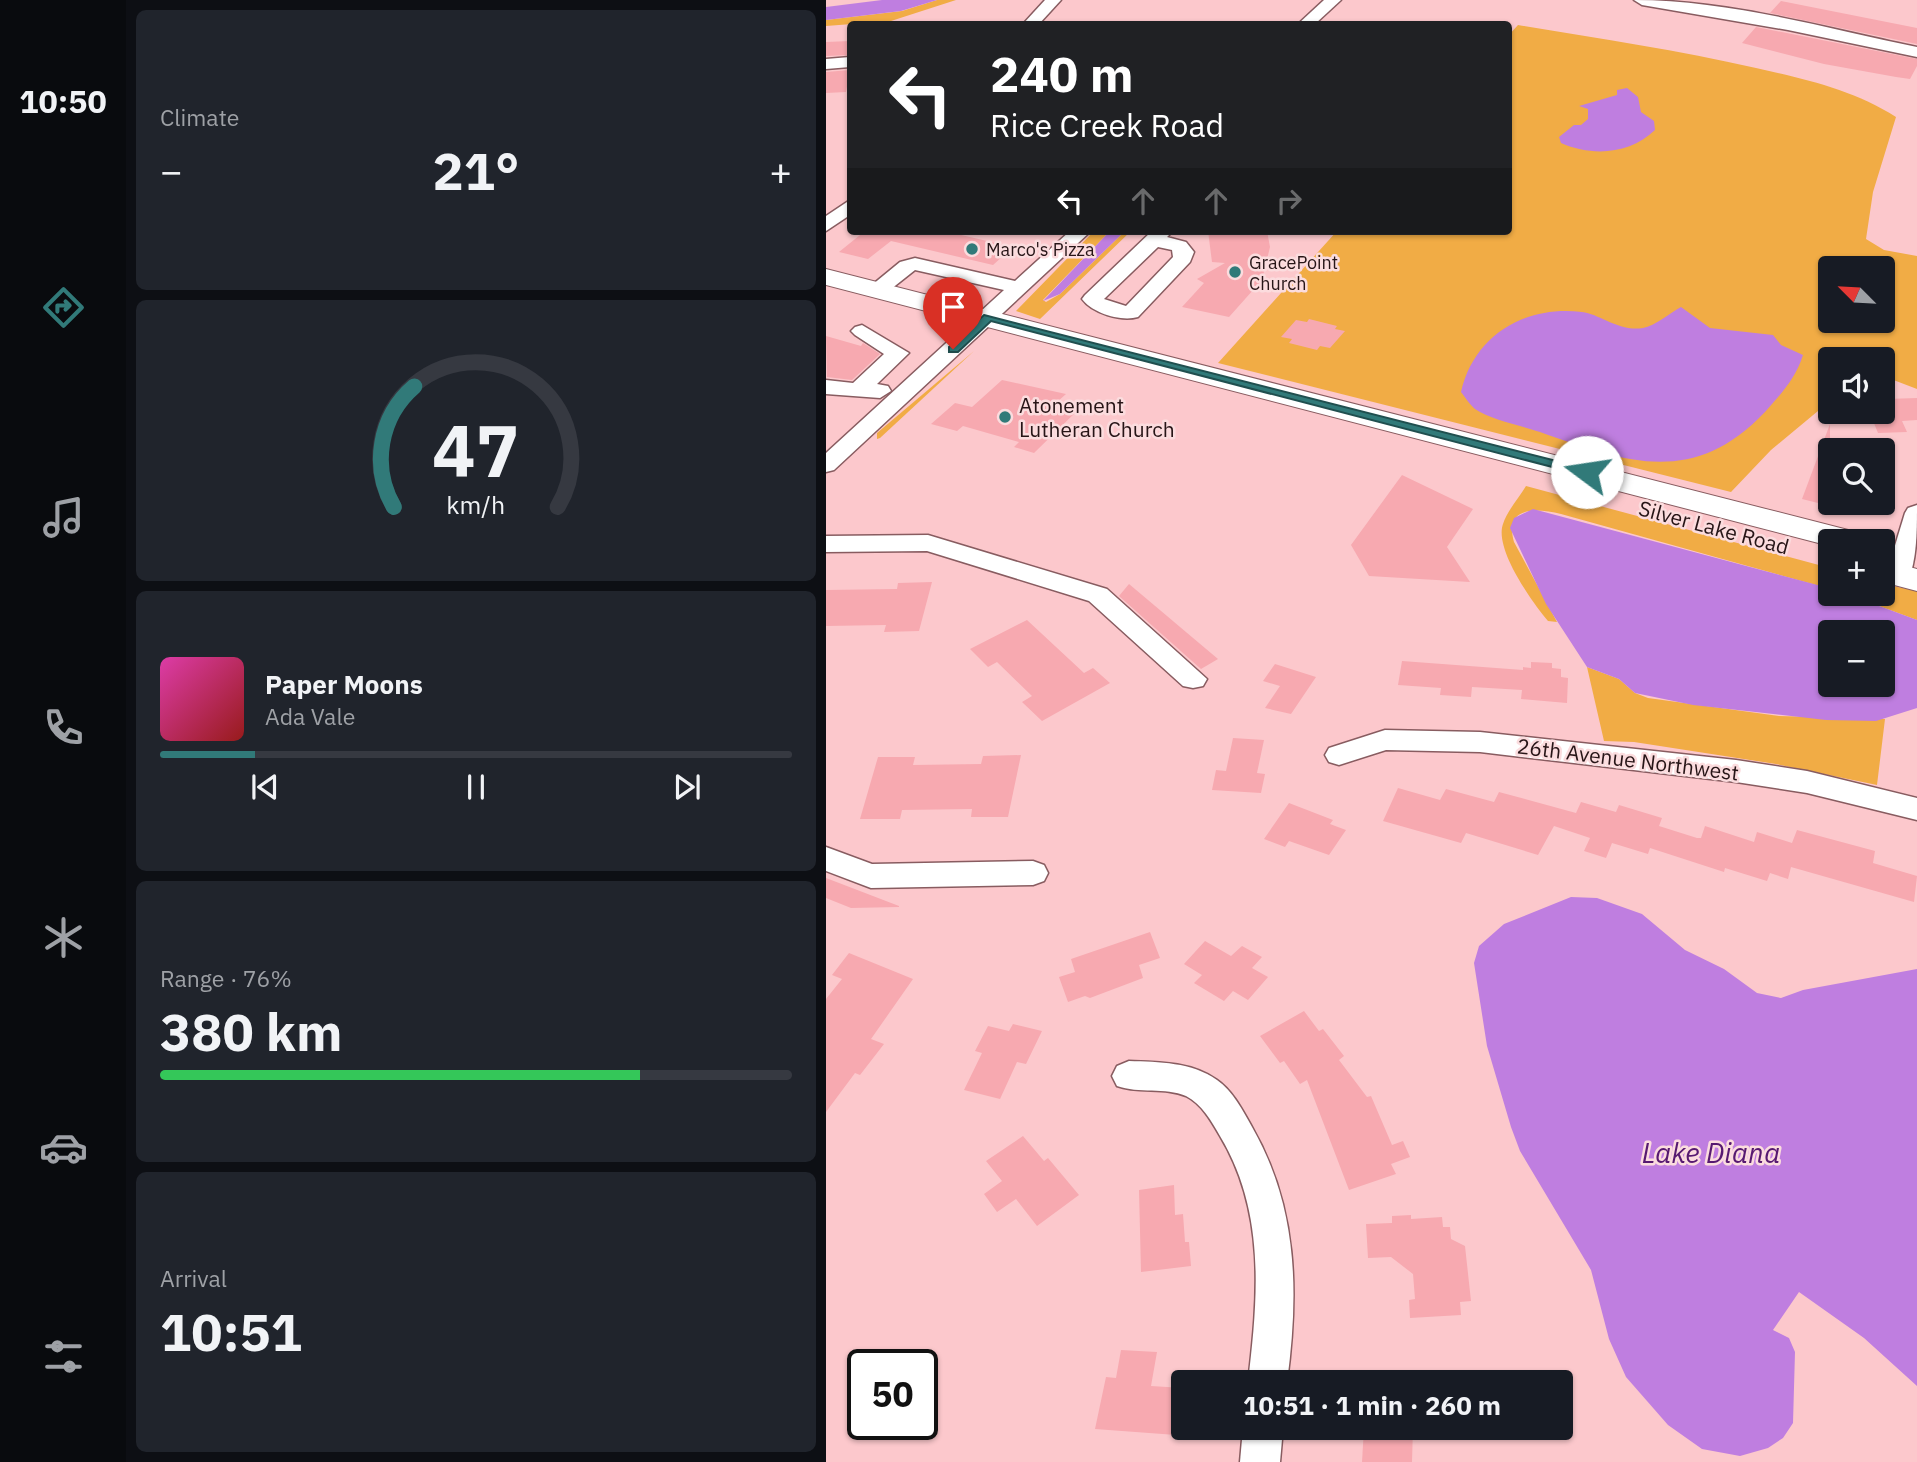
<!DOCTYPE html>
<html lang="en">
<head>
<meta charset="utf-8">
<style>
	body { margin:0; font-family:"IBM Plex Sans",sans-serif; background:#20242c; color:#f1f3f6; height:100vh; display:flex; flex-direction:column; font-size:26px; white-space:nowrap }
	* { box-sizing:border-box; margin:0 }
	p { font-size:23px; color:#9ea1a6 }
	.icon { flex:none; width:38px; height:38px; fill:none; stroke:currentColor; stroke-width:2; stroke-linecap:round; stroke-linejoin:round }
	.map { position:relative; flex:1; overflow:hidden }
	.details { display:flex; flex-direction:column; gap:10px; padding:10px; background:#0d0f14; width:700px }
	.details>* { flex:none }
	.banner { position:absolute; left:21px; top:21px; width:665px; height:214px; border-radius:7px; box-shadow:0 2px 5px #0004; background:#202124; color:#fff; overflow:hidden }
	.needle { width:46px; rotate:294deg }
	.fabs { position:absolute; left:992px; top:256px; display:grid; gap:14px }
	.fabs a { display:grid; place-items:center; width:77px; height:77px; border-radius:7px; background:#171b24; box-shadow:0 2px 5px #0004; font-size:35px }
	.speed { position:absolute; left:21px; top:1349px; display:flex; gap:14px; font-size:35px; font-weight:700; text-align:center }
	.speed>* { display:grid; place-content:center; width:91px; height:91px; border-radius:50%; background:#171b24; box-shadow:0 2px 5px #0004; line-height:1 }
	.speed .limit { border:4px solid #111; border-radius:10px; background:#fff; color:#111 }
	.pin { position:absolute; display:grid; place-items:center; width:60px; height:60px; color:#fff; margin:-72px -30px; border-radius:50% 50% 50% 0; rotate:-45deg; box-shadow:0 0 7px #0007 }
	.pin .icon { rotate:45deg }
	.me { position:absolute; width:77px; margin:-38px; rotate:284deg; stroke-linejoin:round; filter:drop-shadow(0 0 5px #0008) }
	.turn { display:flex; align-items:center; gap:24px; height:147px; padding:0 28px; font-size:32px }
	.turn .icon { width:91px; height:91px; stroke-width:2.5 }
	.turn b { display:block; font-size:49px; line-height:60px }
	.lanes { display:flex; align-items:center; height:66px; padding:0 28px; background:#0003; justify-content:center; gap:35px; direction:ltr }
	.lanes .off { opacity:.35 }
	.big { font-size:52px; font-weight:700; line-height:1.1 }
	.details .widget { flex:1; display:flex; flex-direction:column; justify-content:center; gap:10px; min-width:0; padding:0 24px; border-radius:10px; background:#20242c }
	.details .dial { align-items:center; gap:0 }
	.dial svg { height:182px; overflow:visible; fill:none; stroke:#363941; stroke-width:7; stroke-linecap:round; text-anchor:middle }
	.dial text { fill:#f1f3f6; stroke:none }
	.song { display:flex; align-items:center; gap:21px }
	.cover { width:84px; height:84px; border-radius:10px; background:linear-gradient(135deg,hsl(320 70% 55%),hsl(0 70% 35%)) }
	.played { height:7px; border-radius:4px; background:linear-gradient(90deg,#317a79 15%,#363941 15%) }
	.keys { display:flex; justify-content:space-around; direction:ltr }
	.heat { display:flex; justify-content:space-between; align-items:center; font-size:38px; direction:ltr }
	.charge { height:10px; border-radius:5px; background:linear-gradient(90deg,#34c759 76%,#363941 0) }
	.trip { position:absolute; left:345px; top:1370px; width:402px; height:70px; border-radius:7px; background:#171b24; box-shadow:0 2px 5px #0004; font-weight:700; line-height:70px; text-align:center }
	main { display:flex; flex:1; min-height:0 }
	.tabs { display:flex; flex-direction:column; width:126px; justify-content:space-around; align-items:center; background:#090b0e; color:#9ea1a6 }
	.tabs .icon { width:49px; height:49px }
	.tabs .selected { color:#317a79 }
	.tabs b { font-size:32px; color:#f1f3f6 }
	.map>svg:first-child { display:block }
</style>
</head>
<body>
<main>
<nav class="tabs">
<b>10:50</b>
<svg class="icon selected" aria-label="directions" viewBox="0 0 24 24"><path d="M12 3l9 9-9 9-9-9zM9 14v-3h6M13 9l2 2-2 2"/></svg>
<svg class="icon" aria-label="music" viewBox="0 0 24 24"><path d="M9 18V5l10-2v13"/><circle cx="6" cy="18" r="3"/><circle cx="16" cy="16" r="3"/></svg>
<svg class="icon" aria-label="phone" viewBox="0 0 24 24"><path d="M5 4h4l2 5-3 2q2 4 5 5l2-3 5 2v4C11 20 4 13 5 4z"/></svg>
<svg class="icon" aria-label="climate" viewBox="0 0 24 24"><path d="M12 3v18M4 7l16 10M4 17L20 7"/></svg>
<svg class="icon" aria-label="car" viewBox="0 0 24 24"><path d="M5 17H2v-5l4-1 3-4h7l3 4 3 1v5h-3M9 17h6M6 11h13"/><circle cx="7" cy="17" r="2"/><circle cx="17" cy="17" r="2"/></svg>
<svg class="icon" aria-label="filters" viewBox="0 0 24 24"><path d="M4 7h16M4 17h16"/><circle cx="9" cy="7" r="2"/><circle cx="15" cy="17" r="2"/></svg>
</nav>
<section class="details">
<div class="widget"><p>Climate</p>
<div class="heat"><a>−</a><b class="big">21°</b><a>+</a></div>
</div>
<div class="widget dial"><svg viewBox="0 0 100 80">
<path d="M14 69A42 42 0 1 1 86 69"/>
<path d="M14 69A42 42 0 0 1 23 16" stroke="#317a79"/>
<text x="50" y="56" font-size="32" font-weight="700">47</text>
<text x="50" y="72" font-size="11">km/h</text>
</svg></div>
<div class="widget">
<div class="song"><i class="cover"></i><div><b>Paper Moons</b><p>Ada Vale</p></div></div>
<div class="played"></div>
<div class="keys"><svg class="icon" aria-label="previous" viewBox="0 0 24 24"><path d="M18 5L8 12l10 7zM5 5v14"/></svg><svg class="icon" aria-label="pause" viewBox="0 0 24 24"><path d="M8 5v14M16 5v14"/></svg><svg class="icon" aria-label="next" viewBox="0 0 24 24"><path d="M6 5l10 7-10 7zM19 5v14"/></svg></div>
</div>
<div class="widget"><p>Range · 76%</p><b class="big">380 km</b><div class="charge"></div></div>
<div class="widget"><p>Arrival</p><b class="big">10:51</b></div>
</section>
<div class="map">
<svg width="1091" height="1462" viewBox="0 0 1091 1462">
	<rect width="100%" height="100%" fill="#fcc8cc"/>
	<g fill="#f1ac45" fill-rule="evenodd">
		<polygon points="111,0 130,0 65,21 0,26 0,20 76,11"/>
		<path d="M 692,25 C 771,38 851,50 930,68 C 979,79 1028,90 1070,117 L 1047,192 L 1040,239 L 1058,250 L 1091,256 L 1091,389 L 1057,376 L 1057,359 L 1004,359 L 1004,401 L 945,450 L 905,492 L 392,363 L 511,231 L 682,231 L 682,36 ZM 1004,268 L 1057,268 L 1057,320 L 1004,320 Z"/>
		<polygon points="268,231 284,231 217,300 220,302 234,294 299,231 305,231 214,319 190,311"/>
		<polygon points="148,351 54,438 51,439 51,433"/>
		<path d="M 700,486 L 1004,568 L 1004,589 L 735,514 C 709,508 678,506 688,542 L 731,622 L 722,621 C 706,602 668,549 677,524 C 681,511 693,498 700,486 Z"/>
		<polygon points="1057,584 1091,591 1091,620 1018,593 1057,593"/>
		<polygon points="761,667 793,679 809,693 822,698 953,716 1059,719 1051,785 950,764 808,742 778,741"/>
	</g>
	<g fill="#bf7ee0" fill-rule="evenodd">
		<polygon points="56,0 111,0 75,11 0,20 0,7"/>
		<path d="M 801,88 L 812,97 L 815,112 L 828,121 L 829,130 C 804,154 767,157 735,143 L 733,137 L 748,125 L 755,125 L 762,119 L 762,109 L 753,106 L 791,95 L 791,90 Z"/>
		<polygon points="284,231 299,231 234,294 217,301"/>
		<path d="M 855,307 L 884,328 L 947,335 L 955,345 L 977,355 C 970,378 955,394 939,412 C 868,487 800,463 714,432 C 696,426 663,419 649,409 C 644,405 639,397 635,392 C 648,335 699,305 756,312 C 774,314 793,332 817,328 C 829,326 844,313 855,307 Z"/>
		<path d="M 707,509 L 999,587 L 1004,589 L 1004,593 L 1018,593 L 1091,620 L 1091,708 L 1050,721 L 1000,720 L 867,705 L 809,693 L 793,679 L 761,667 L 720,604 L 684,528 L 688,518 ZM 1004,632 L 1057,632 L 1057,684 L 1004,684 Z"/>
		<polygon points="745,897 771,898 816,914 859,950 898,969 931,993 955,998 977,990 1091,969 1091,1386 1038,1338 973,1292 947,1330 963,1338 969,1352 967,1423 957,1438 942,1448 914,1456 876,1449 842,1425 800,1377 783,1339 765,1270 694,1151 685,1127 661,1046 648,963 653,946 678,924"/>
	</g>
	<g fill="#f7a9b0">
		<polygon points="955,1 1091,28 1091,44 944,13"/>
		<polygon points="930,27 1091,59 1091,66 1084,79 1070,77 998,64 916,43"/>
		<polygon points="24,41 24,55 0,56 0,42"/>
		<polygon points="24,70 20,92 0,93 0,72"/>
		<polygon points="39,231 118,231 187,247 167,265 65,241 42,259 13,252"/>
		<polygon points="382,231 441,231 444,247 436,280 403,317 356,307 378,283 371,279 399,263 386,262"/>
		<polygon points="483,319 511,326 509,329 519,331 504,348 494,346 491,350 463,343 466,339 455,337 470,320 481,322"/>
		<polygon points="0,336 35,346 37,343 54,354 26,380 1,377"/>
		<polygon points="176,380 240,394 230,403 253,409 208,453 188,447 193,442 137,426 131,431 105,424 129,403 146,407"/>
		<polygon points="1091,398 1091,420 1076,421 1081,432 1052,433 1043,411 1068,411 1061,399"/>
		<polygon points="1004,424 1004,506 976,499"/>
		<polygon points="576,475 647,509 621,547 644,582 543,576 525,545"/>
		<polygon points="106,582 93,631 58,632 60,625 0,626 0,590 71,589 72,583"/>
		<polygon points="303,584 392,659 375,669 293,596"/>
		<polygon points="201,620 258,673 267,668 284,683 216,721 196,702 206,696 171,662 162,667 144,649"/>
		<polygon points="576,661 697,670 697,667 705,668 705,662 726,663 726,668 735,669 735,677 742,678 741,703 695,699 696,690 646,687 645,697 614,695 615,688 572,685"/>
		<polygon points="449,664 490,677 465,714 439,708 454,686 437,681"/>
		<polygon points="407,738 438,740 431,773 439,774 435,793 386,790 390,770 400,771"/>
		<polygon points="195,755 182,817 145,817 146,809 76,810 74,819 34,819 52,757 89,757 87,765 155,764 157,756"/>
		<polygon points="572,788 614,800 620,789 668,802 673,792 750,813 755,802 790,812 793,805 836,818 833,826 871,838 875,838 879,826 928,842 931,832 966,843 971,830 1049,851 1047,863 1091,876 1088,902 965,867 962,879 944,873 941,881 899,868 898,872 824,848 822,854 786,843 780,858 758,851 764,838 728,826 712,855 640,833 635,843 557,821"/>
		<polygon points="463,803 507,820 504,824 520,830 503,855 463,841 459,847 438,839"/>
		<polygon points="0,878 73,906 73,907 25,908 0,898"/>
		<polygon points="324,932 334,958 313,965 317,978 264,998 259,996 242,1002 233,977 249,972 245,959"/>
		<polygon points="379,941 405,956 416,946 436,957 426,968 442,977 422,1000 407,991 398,1001 368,983 376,975 358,964"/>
		<polygon points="23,953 87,979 45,1039 58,1044 34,1075 29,1073 0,1112 0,999 16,979 6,975"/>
		<polygon points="478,1011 493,1031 497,1029 518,1056 513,1060 541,1097 545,1096 566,1145 577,1141 584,1157 565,1164 570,1174 523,1190 481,1080 474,1084 458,1061 454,1063 434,1036"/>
		<polygon points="187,1024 216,1031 200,1064 191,1062 174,1099 138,1090 156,1053 149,1051 162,1026 183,1031"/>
		<polygon points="197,1136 218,1161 222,1158 253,1195 211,1226 190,1199 171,1212 158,1194 176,1181 160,1161"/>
		<polygon points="348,1185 349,1215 357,1214 359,1242 363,1242 365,1266 315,1272 313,1190"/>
		<polygon points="585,1215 585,1219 616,1217 617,1227 624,1227 625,1239 639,1246 645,1301 634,1302 635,1315 584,1318 583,1300 589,1299 587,1274 565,1257 542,1258 540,1224 566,1223 566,1216"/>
		<polygon points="295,1350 331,1352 325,1386 357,1388 350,1435 269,1429 280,1377 290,1378"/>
		<polygon points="538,1428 587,1428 586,1462 536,1462"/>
	</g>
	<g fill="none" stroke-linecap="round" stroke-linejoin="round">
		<g stroke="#885c60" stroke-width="3">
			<g id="minor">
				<polygon points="219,0 235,0 213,24 197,24"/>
				<polygon points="498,0 515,0 489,24 472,24"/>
				<path d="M 808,0 C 903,0 999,28 1091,47 L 1091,57 L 962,30 L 816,5 Z"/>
				<polygon points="24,57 24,67 0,69 0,59"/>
				<polygon points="24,200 24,215 0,231 0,216"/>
				<polygon points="244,231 265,231 8,470 0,472 0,453 178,290 89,270 60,293 46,293 43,289 46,285 74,262 89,258 189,281"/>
				<path d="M 326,231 L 347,231 L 341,237 L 360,242 L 368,252 L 364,262 L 312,317 C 295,322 266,313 256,299 L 259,295 ZM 332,247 L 346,250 L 347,257 L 300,306 L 278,299 Z"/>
				<polygon points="36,325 83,353 51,384 62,386 65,391 54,398 0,394 0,380 27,383 58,354 29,335 25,331 29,327"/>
				<path d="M 1091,505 C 1091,530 1091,559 1082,581 L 1064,581 L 1060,575 L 1079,513 L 1082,508 Z"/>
				<polygon points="102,535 281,589 381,679 377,686 367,688 357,686 263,601 101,551 0,552 0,536"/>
				<polygon points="559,730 654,732 910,760 981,771 1091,798 1091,820 981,793 910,782 654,752 560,750 513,765 503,762 499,755 503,748"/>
				<polygon points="0,847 46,864 207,861 218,865 222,873 218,881 207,885 45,888 0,871"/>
				<path d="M 303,1061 C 333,1062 366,1062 391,1080 C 407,1091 417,1111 426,1127 C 472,1207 473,1293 461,1382 L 422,1382 C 432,1298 440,1212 394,1136 C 386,1122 376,1104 360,1096 C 339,1087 313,1094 291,1086 L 286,1076 L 291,1066 Z"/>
				<polygon points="417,1428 457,1428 454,1462 414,1462"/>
			</g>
		</g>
		<g stroke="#885c60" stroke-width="2">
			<g id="major">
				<polygon points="0,269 1026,531 1037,534 1042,541 1004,541 1004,546 0,285"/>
				<polygon points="1057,560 1091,569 1091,591 1057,582"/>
			</g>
		</g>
		<use href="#minor" fill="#fff" fill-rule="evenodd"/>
		<use href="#major" fill="#fff" fill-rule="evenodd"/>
	</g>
	<polygon fill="#317a79" stroke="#204f4f" stroke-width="2" points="158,315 766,470 768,472 757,475 165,321 132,352 123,352 123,347"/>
	<g fill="#317a79" stroke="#fbdcde" stroke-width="2.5">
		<circle cx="146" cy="249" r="7"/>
		<circle cx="409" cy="272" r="7"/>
		<circle cx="179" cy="417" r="7"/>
	</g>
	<g text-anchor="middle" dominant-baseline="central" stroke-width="5" stroke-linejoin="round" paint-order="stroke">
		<g font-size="18" fill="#271517" stroke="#fbdcde" text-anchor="start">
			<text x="160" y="249">Marco's Pizza</text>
			<text x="423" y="262">GracePoint<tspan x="423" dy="21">Church</tspan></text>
		</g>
		<g font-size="21" fill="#271517" stroke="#fbdcde" text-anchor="start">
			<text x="193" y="405">Atonement<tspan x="193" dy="24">Lutheran Church</tspan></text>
		</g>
		<g font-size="21" fill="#271517" stroke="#fbdcde">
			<text transform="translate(888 527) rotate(15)">Silver Lake Road</text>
			<text transform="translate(802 759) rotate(7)">26th Avenue Northwest</text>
		</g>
		<g font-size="28" font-style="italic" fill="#571971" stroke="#fbdcde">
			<text x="885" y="1152">Lake Diana</text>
		</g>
	</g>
</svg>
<div class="fabs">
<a><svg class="needle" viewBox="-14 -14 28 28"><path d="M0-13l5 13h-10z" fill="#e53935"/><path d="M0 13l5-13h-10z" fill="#9ea1a6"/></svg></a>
<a><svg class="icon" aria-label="sound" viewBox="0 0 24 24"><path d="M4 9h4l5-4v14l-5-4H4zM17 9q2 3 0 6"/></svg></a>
<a><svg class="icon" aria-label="search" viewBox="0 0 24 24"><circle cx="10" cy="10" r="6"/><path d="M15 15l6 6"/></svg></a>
<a>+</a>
<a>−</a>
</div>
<div class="speed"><div class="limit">50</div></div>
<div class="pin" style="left:127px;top:349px;background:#d93025"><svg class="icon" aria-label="arrive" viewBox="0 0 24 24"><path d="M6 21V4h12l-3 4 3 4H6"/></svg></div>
<svg class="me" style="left:761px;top:472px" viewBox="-20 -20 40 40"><circle r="19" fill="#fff"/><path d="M0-13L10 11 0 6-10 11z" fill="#317a79"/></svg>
<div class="trip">10:51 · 1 min · 260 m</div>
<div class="banner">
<div class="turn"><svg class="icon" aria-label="left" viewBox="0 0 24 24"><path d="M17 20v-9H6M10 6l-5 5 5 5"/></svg><div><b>240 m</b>Rice Creek Road</div></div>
<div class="lanes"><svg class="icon" aria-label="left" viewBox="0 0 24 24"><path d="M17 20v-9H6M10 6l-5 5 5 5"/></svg><svg class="icon off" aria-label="ahead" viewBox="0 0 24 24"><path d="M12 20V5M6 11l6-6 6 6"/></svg><svg class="icon off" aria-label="ahead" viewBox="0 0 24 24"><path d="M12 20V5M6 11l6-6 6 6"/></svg><svg class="icon off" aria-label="right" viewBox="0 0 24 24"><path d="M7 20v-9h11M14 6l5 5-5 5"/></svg></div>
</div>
</div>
</main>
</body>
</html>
